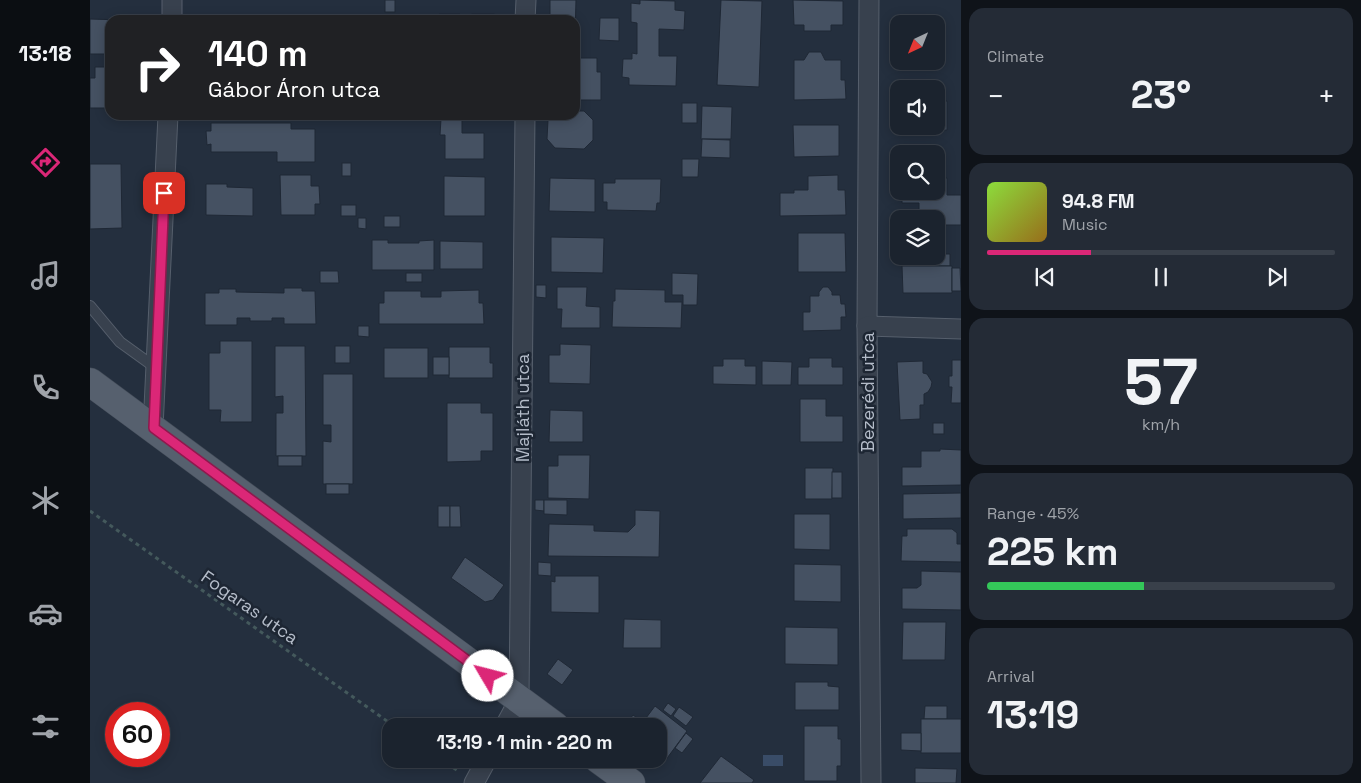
<!DOCTYPE html>
<html lang="en">
<head>
<meta charset="utf-8">
<style>
	body { margin:0; font-family:"Space Grotesk",sans-serif; background:#242b36; color:#f1f3f6; height:100vh; display:flex; flex-direction:column; font-size:19px; white-space:nowrap }
	* { box-sizing:border-box; margin:0 }
	p { font-size:16px; color:#a0a4aa }
	.icon { flex:none; width:28px; height:28px; fill:none; stroke:currentColor; stroke-width:2; stroke-linecap:round; stroke-linejoin:round }
	.map { position:relative; flex:1; overflow:hidden }
	.details { display:flex; flex-direction:column; gap:8px; padding:8px; background:#0f1319; width:400px }
	.details>* { flex:none }
	.banner { position:absolute; left:15px; top:15px; width:475px; height:105px; border-radius:15px; box-shadow:0 2px 12px #0003,0 0 0 1px #39404a; background:#202124; color:#fff; overflow:hidden }
	.needle { width:32px; rotate:223deg }
	.tools { position:absolute; left:800px; top:15px; display:grid; gap:10px }
	.tools a { display:grid; place-items:center; width:55px; height:55px; border-radius:10px; background:#1b232e; box-shadow:0 2px 12px #0003,0 0 0 1px #39404a; font-size:25px }
	.speed { position:absolute; left:15px; top:702px; display:flex; gap:10px; font-size:25px; font-weight:700; text-align:center }
	.speed>* { display:grid; place-content:center; width:65px; height:65px; border-radius:50%; background:#1b232e; box-shadow:0 2px 12px #0003,0 0 0 1px #39404a; line-height:1 }
	.speed .limit { border:8px solid #d22; background:#fff; color:#111 }
	.pin { position:absolute; display:grid; place-items:center; width:42px; height:42px; color:#fff; margin:-21px; border-radius:10px; box-shadow:0 2px 8px #0006 }
	.me { position:absolute; width:55px; margin:-28px; rotate:307deg; stroke-linejoin:round; filter:drop-shadow(0 0 4px #0008) }
	.turn { display:flex; align-items:center; gap:18px; height:105px; padding:0 20px; font-size:22px }
	.turn .icon { width:65px; height:65px; stroke-width:2.5 }
	.turn b { display:block; font-size:35px; line-height:42px }
	.big { font-size:38px; font-weight:800; line-height:1.1 }
	.details .card { flex:1; display:flex; flex-direction:column; justify-content:center; gap:8px; min-width:0; padding:0 18px; border-radius:15px; background:#242b36 }
	.details .dial { align-items:center; gap:0 }
	.dial b { font-size:65px; line-height:1 }
	.song { display:flex; align-items:center; gap:15px }
	.cover { width:60px; height:60px; border-radius:8px; background:linear-gradient(135deg,hsl(90 70% 55%),hsl(40 70% 35%)) }
	.played { height:5px; border-radius:2px; background:linear-gradient(90deg,#db2777 30%,#39404a 30%) }
	.keys { display:flex; justify-content:space-around; direction:ltr }
	.heat { display:flex; justify-content:space-between; align-items:center; font-size:28px; direction:ltr }
	.charge { height:8px; border-radius:4px; background:linear-gradient(90deg,#34c759 45%,#39404a 0) }
	.trip { position:absolute; left:292px; top:718px; width:285px; height:50px; border-radius:15px; background:#1b232e; box-shadow:0 2px 12px #0003,0 0 0 1px #39404a; font-weight:800; line-height:50px; text-align:center }
	main { display:flex; flex:1; min-height:0 }
	.dock { display:flex; flex-direction:column; width:90px; justify-content:space-around; align-items:center; background:#0b0e12; color:#a0a4aa }
	.dock .icon { width:35px; height:35px }
	.dock .on { color:#db2777 }
	.dock b { font-size:22px; color:#f1f3f6 }
	.map>svg:first-child { display:block }
</style>
</head>
<body>
<main>
<nav class="dock">
<b>13:18</b>
<svg class="icon on" aria-label="directions" viewBox="0 0 24 24"><path d="M12 3l9 9-9 9-9-9zM9 14v-3h6M13 9l2 2-2 2"/></svg>
<svg class="icon" aria-label="music" viewBox="0 0 24 24"><path d="M9 18V5l10-2v13"/><circle cx="6" cy="18" r="3"/><circle cx="16" cy="16" r="3"/></svg>
<svg class="icon" aria-label="phone" viewBox="0 0 24 24"><path d="M5 4h4l2 5-3 2q2 4 5 5l2-3 5 2v4C11 20 4 13 5 4z"/></svg>
<svg class="icon" aria-label="climate" viewBox="0 0 24 24"><path d="M12 3v18M4 7l16 10M4 17L20 7"/></svg>
<svg class="icon" aria-label="car" viewBox="0 0 24 24"><path d="M5 17H2v-5l4-1 3-4h7l3 4 3 1v5h-3M9 17h6M6 11h13"/><circle cx="7" cy="17" r="2"/><circle cx="17" cy="17" r="2"/></svg>
<svg class="icon" aria-label="filters" viewBox="0 0 24 24"><path d="M4 7h16M4 17h16"/><circle cx="9" cy="7" r="2"/><circle cx="15" cy="17" r="2"/></svg>
</nav>
<div class="map">
<svg width="871" height="783" viewBox="0 0 871 783">
	<rect width="100%" height="100%" fill="#242f3e"/>
	<rect fill="#394c67" x="673" y="755" width="20" height="11"/>
	<g fill="#455162" stroke="#1f2835">
		<rect x="295" y="0" width="10" height="12"/>
		<polygon points="460,0 486,0 485,36 485,20 460,20"/>
		<polygon points="550,0 585,1 585,10 595,11 594,30 569,29 569,56 587,56 586,86 539,85 539,78 532,77 533,59 542,59 542,53 547,54 547,23 541,22 541,3 550,4"/>
		<polygon points="631,0 672,1 669,87 627,85"/>
		<polygon points="703,0 753,1 753,25 741,25 741,31 714,31 714,25 704,25"/>
		<polygon points="349,14 370,14 371,20 349,20"/>
		<rect x="382" y="14" width="22" height="6"/>
		<rect x="116" y="16" width="47" height="4"/>
		<polygon points="510,18 529,18 529,41 509,40"/>
		<polygon points="0,19 32,20 20,20 20,54 0,54"/>
		<polygon points="719,52 731,52 735,60 751,60 751,80 755,80 756,99 704,100 704,60 714,60"/>
		<polygon points="485,58 507,58 507,72 511,72 511,100 485,100"/>
		<polygon points="5,67 20,67 20,108 0,108 0,78 5,78"/>
		<polygon points="857,101 857,130 817,131 816,126 846,126 846,102"/>
		<rect x="592" y="103" width="15" height="20"/>
		<polygon points="612,106 642,107 641,139 611,139"/>
		<polygon points="485,111 494,111 503,120 503,140 494,149 465,148 457,139 458,120 462,115 485,115"/>
		<polygon points="351,119 372,119 372,133 394,133 394,159 355,159 355,135 350,135"/>
		<polygon points="121,123 201,123 201,129 225,129 225,162 187,162 187,152 121,152 121,144 117,145 116,131 121,131"/>
		<polygon points="703,125 749,125 749,156 704,157"/>
		<polygon points="612,139 640,140 640,158 611,157"/>
		<polygon points="592,159 609,159 608,177 592,177"/>
		<rect x="252" y="163" width="9" height="13"/>
		<polygon points="0,164 31,164 32,228 0,229"/>
		<polygon points="190,175 221,175 221,186 229,186 230,204 225,204 225,215 191,215"/>
		<polygon points="748,175 748,190 755,190 756,215 690,216 690,193 704,193 704,190 718,190 718,176"/>
		<polygon points="354,176 395,177 395,216 354,216"/>
		<polygon points="460,178 505,179 505,212 459,211"/>
		<polygon points="846,178 857,178 857,195 871,195 871,225 846,225 846,219 829,218 829,203 812,203 812,191 846,191"/>
		<polygon points="525,179 571,179 570,203 567,203 566,211 517,210 517,202 513,202 513,183 525,183"/>
		<polygon points="116,184 137,184 137,187 163,188 163,216 116,215"/>
		<rect x="251" y="205" width="15" height="11"/>
		<rect x="294" y="216" width="16" height="11"/>
		<polygon points="268,218 276,218 276,229 268,228"/>
		<polygon points="708,233 755,233 756,272 708,272"/>
		<polygon points="461,237 514,238 513,273 461,272"/>
		<polygon points="282,240 298,240 298,243 329,243 329,241 344,240 344,270 282,270"/>
		<polygon points="350,241 393,242 393,269 350,269"/>
		<polygon points="846,254 860,254 860,266 838,266 838,256 846,256"/>
		<polygon points="812,266 862,266 862,293 813,293"/>
		<polygon points="862,268 870,268 871,291 862,291"/>
		<polygon points="230,271 248,271 249,283 230,283"/>
		<rect x="316" y="273" width="16" height="9"/>
		<polygon points="582,273 608,274 607,305 593,305 593,295 582,295"/>
		<polygon points="446,285 456,285 456,298 446,297"/>
		<polygon points="467,287 497,287 496,306 510,307 510,328 471,328 472,309 467,309"/>
		<polygon points="733,287 738,287 742,292 742,295 750,295 751,304 755,304 756,317 751,317 751,330 713,331 713,312 720,312 720,296 729,296 729,292"/>
		<polygon points="194,288 212,288 212,291 225,291 226,324 194,324 194,318 182,318 182,321 160,321 160,318 147,318 147,325 115,325 115,293 129,293 129,289 146,289 146,292 194,293"/>
		<polygon points="525,289 575,290 575,302 592,302 591,328 522,327 523,301 525,301"/>
		<polygon points="389,290 389,303 393,303 394,324 289,324 289,303 294,303 294,291 331,291 331,297 351,297 351,291"/>
		<polygon points="268,326 279,326 279,337 268,336"/>
		<polygon points="130,341 162,341 162,422 130,422 131,410 119,410 119,353 130,353"/>
		<polygon points="470,344 501,345 500,384 459,383 459,355 470,355"/>
		<polygon points="185,346 215,346 216,456 186,456 186,413 193,413 193,396 185,397"/>
		<rect x="245" y="346" width="15" height="17"/>
		<polygon points="359,347 400,347 400,363 403,363 403,378 359,378"/>
		<rect x="294" y="348" width="44" height="30"/>
		<rect x="343" y="357" width="16" height="18"/>
		<polygon points="719,358 742,358 742,367 753,367 753,385 708,385 708,367 719,367"/>
		<polygon points="633,359 655,359 655,366 666,366 666,385 623,384 623,366 633,366"/>
		<polygon points="862,360 871,360 871,403 861,403 862,387 859,387 859,376 862,376"/>
		<polygon points="672,361 702,362 701,385 672,385"/>
		<polygon points="833,361 833,373 837,374 842,382 841,387 838,392 834,394 834,405 830,405 830,419 810,420 807,362"/>
		<polygon points="233,374 263,374 263,484 233,484 233,441 241,442 241,425 233,425"/>
		<polygon points="710,399 736,399 736,416 753,416 753,442 710,442"/>
		<polygon points="357,403 391,403 391,413 403,413 403,451 391,451 391,461 357,462"/>
		<polygon points="460,410 493,411 493,442 459,442"/>
		<rect x="843" y="423" width="11" height="11"/>
		<polygon points="850,449 871,450 871,485 812,486 812,467 831,467 831,451 850,451"/>
		<polygon points="468,455 500,455 499,499 458,498 458,466 468,466"/>
		<rect x="188" y="456" width="24" height="10"/>
		<polygon points="715,468 743,468 742,499 715,499"/>
		<rect x="742" y="472" width="10" height="26"/>
		<rect x="236" y="484" width="23" height="10"/>
		<polygon points="871,493 871,518 813,519 813,494"/>
		<polygon points="445,500 454,500 454,511 445,510"/>
		<polygon points="454,500 477,500 477,515 454,514"/>
		<rect x="348" y="506" width="12" height="21"/>
		<polygon points="360,506 370,506 371,527 360,527"/>
		<polygon points="545,510 570,511 569,557 458,556 459,524 504,525 504,531 538,532 545,525"/>
		<polygon points="704,514 740,514 740,550 704,549"/>
		<polygon points="817,529 862,529 867,533 867,544 871,544 871,562 811,561 812,536 817,536"/>
		<polygon points="375,557 414,585 403,600 395,602 361,578"/>
		<polygon points="448,562 461,563 461,576 448,575"/>
		<polygon points="704,564 751,565 751,602 704,601"/>
		<polygon points="831,571 871,572 871,610 812,609 812,588 827,588 831,585"/>
		<polygon points="465,576 509,576 509,613 461,612 461,581 465,582"/>
		<polygon points="534,619 571,620 571,648 533,648"/>
		<polygon points="813,622 856,622 855,660 812,660"/>
		<polygon points="695,627 748,628 748,665 695,664"/>
		<polygon points="468,659 483,670 472,685 457,674"/>
		<polygon points="705,682 738,682 738,686 749,687 749,710 705,710"/>
		<polygon points="578,703 586,709 581,716 573,710"/>
		<polygon points="565,706 597,731 575,761 569,756 569,726 550,726"/>
		<polygon points="835,706 857,706 857,719 834,719"/>
		<polygon points="589,707 603,717 596,726 583,716"/>
		<polygon points="543,715 553,722 550,726 535,726"/>
		<rect x="831" y="719" width="40" height="34"/>
		<polygon points="714,726 748,726 748,739 751,739 751,766 747,766 747,781 714,781"/>
		<polygon points="596,733 603,739 592,753 585,748"/>
		<polygon points="811,733 831,733 831,751 811,750"/>
		<polygon points="631,756 664,780 662,783 610,783"/>
		<polygon points="825,768 867,769 866,783 825,783"/>
	</g>
	<g fill="none" stroke-linecap="round" stroke-linejoin="round">
		<g stroke="#565f6c" stroke-width="12">
			<polyline id="service" points="0,306 30,342 66,368"/>
		</g>
		<g stroke="#565f6c" stroke-width="21">
			<g id="minor">
				<polyline points="779,0 777,326 781,783"/>
				<polyline points="82,20 82,0"/>
				<polyline points="435,20 436,0"/>
				<polyline points="777,326 871,329"/>
				<polyline points="63,428 78,115"/>
				<polyline points="415,726 429,700 435,115"/>
				<polyline points="384,783 397,759"/>
			</g>
		</g>
		<g stroke="#414a57" stroke-width="29">
			<g id="primary">
				<polyline points="0,382 465,726"/>
				<polyline points="508,759 541,783"/>
			</g>
		</g>
		<g stroke="#44595c" stroke-width="3" stroke-dasharray="4 4" stroke-linecap="butt">
			<polyline points="0,511 304,726"/>
			<polyline points="350,759 368,771"/>
		</g>
		<use href="#service" stroke="#38414e" stroke-width="10"/>
		<use href="#minor" stroke="#38414e" stroke-width="19"/>
		<use href="#primary" stroke="#56606e" stroke-width="28"/>
	</g>
	<g fill="none" stroke-linecap="round" stroke-linejoin="round">
		<g stroke="#8e194d" stroke-width="12">
			<polyline id="route" points="74,193 64,428 398,676"/>
		</g>
		<use href="#route" stroke="#db2777" stroke-width="9"/>
	</g>
	<g text-anchor="middle" dominant-baseline="central" stroke-width="5" stroke-linejoin="round" paint-order="stroke">
		<g font-size="18" fill="#b4bcc9" stroke="#1d2633">
			<text transform="translate(777 392) rotate(-90)">Bezerédi utca</text>
			<text transform="translate(432 408) rotate(-90)">Majláth utca</text>
			<text transform="translate(160 607) rotate(35)">Fogaras utca</text>
		</g>
	</g>
</svg>
<div class="tools">
<a><svg class="needle" viewBox="-14 -14 28 28"><path d="M0-13l5 13h-10z" fill="#e53935"/><path d="M0 13l5-13h-10z" fill="#a0a4aa"/></svg></a>
<a><svg class="icon" aria-label="sound" viewBox="0 0 24 24"><path d="M4 9h4l5-4v14l-5-4H4zM17 9q2 3 0 6"/></svg></a>
<a><svg class="icon" aria-label="search" viewBox="0 0 24 24"><circle cx="10" cy="10" r="6"/><path d="M15 15l6 6"/></svg></a>
<a><svg class="icon" aria-label="layers" viewBox="0 0 24 24"><path d="M12 4l9 5-9 5-9-5zM3 14l9 5 9-5"/></svg></a>
</div>
<div class="speed"><div class="limit">60</div></div>
<div class="pin" style="left:74px;top:193px;background:#d93025"><svg class="icon" aria-label="arrive" viewBox="0 0 24 24"><path d="M6 21V4h12l-3 4 3 4H6"/></svg></div>
<svg class="me" style="left:398px;top:676px" viewBox="-20 -20 40 40"><circle r="19" fill="#fff"/><path d="M0-13L10 11 0 6-10 11z" fill="#db2777"/></svg>
<div class="trip">13:19 · 1 min · 220 m</div>
<div class="banner">
<div class="turn"><svg class="icon" aria-label="right" viewBox="0 0 24 24"><path d="M7 20v-9h11M14 6l5 5-5 5"/></svg><div><b>140 m</b>Gábor Áron utca</div></div>
</div>
</div>
<section class="details">
<div class="card"><p>Climate</p>
<div class="heat"><a>−</a><b class="big">23°</b><a>+</a></div>
</div>
<div class="card">
<div class="song"><i class="cover"></i><div><b>94.8 FM</b><p>Music</p></div></div>
<div class="played"></div>
<div class="keys"><svg class="icon" aria-label="previous" viewBox="0 0 24 24"><path d="M18 5L8 12l10 7zM5 5v14"/></svg><svg class="icon" aria-label="pause" viewBox="0 0 24 24"><path d="M8 5v14M16 5v14"/></svg><svg class="icon" aria-label="next" viewBox="0 0 24 24"><path d="M6 5l10 7-10 7zM19 5v14"/></svg></div>
</div>
<div class="card dial"><b>57</b><p>km/h</p></div>
<div class="card"><p>Range · 45%</p><b class="big">225 km</b><div class="charge"></div></div>
<div class="card"><p>Arrival</p><b class="big">13:19</b></div>
</section>
</main>
</body>
</html>
